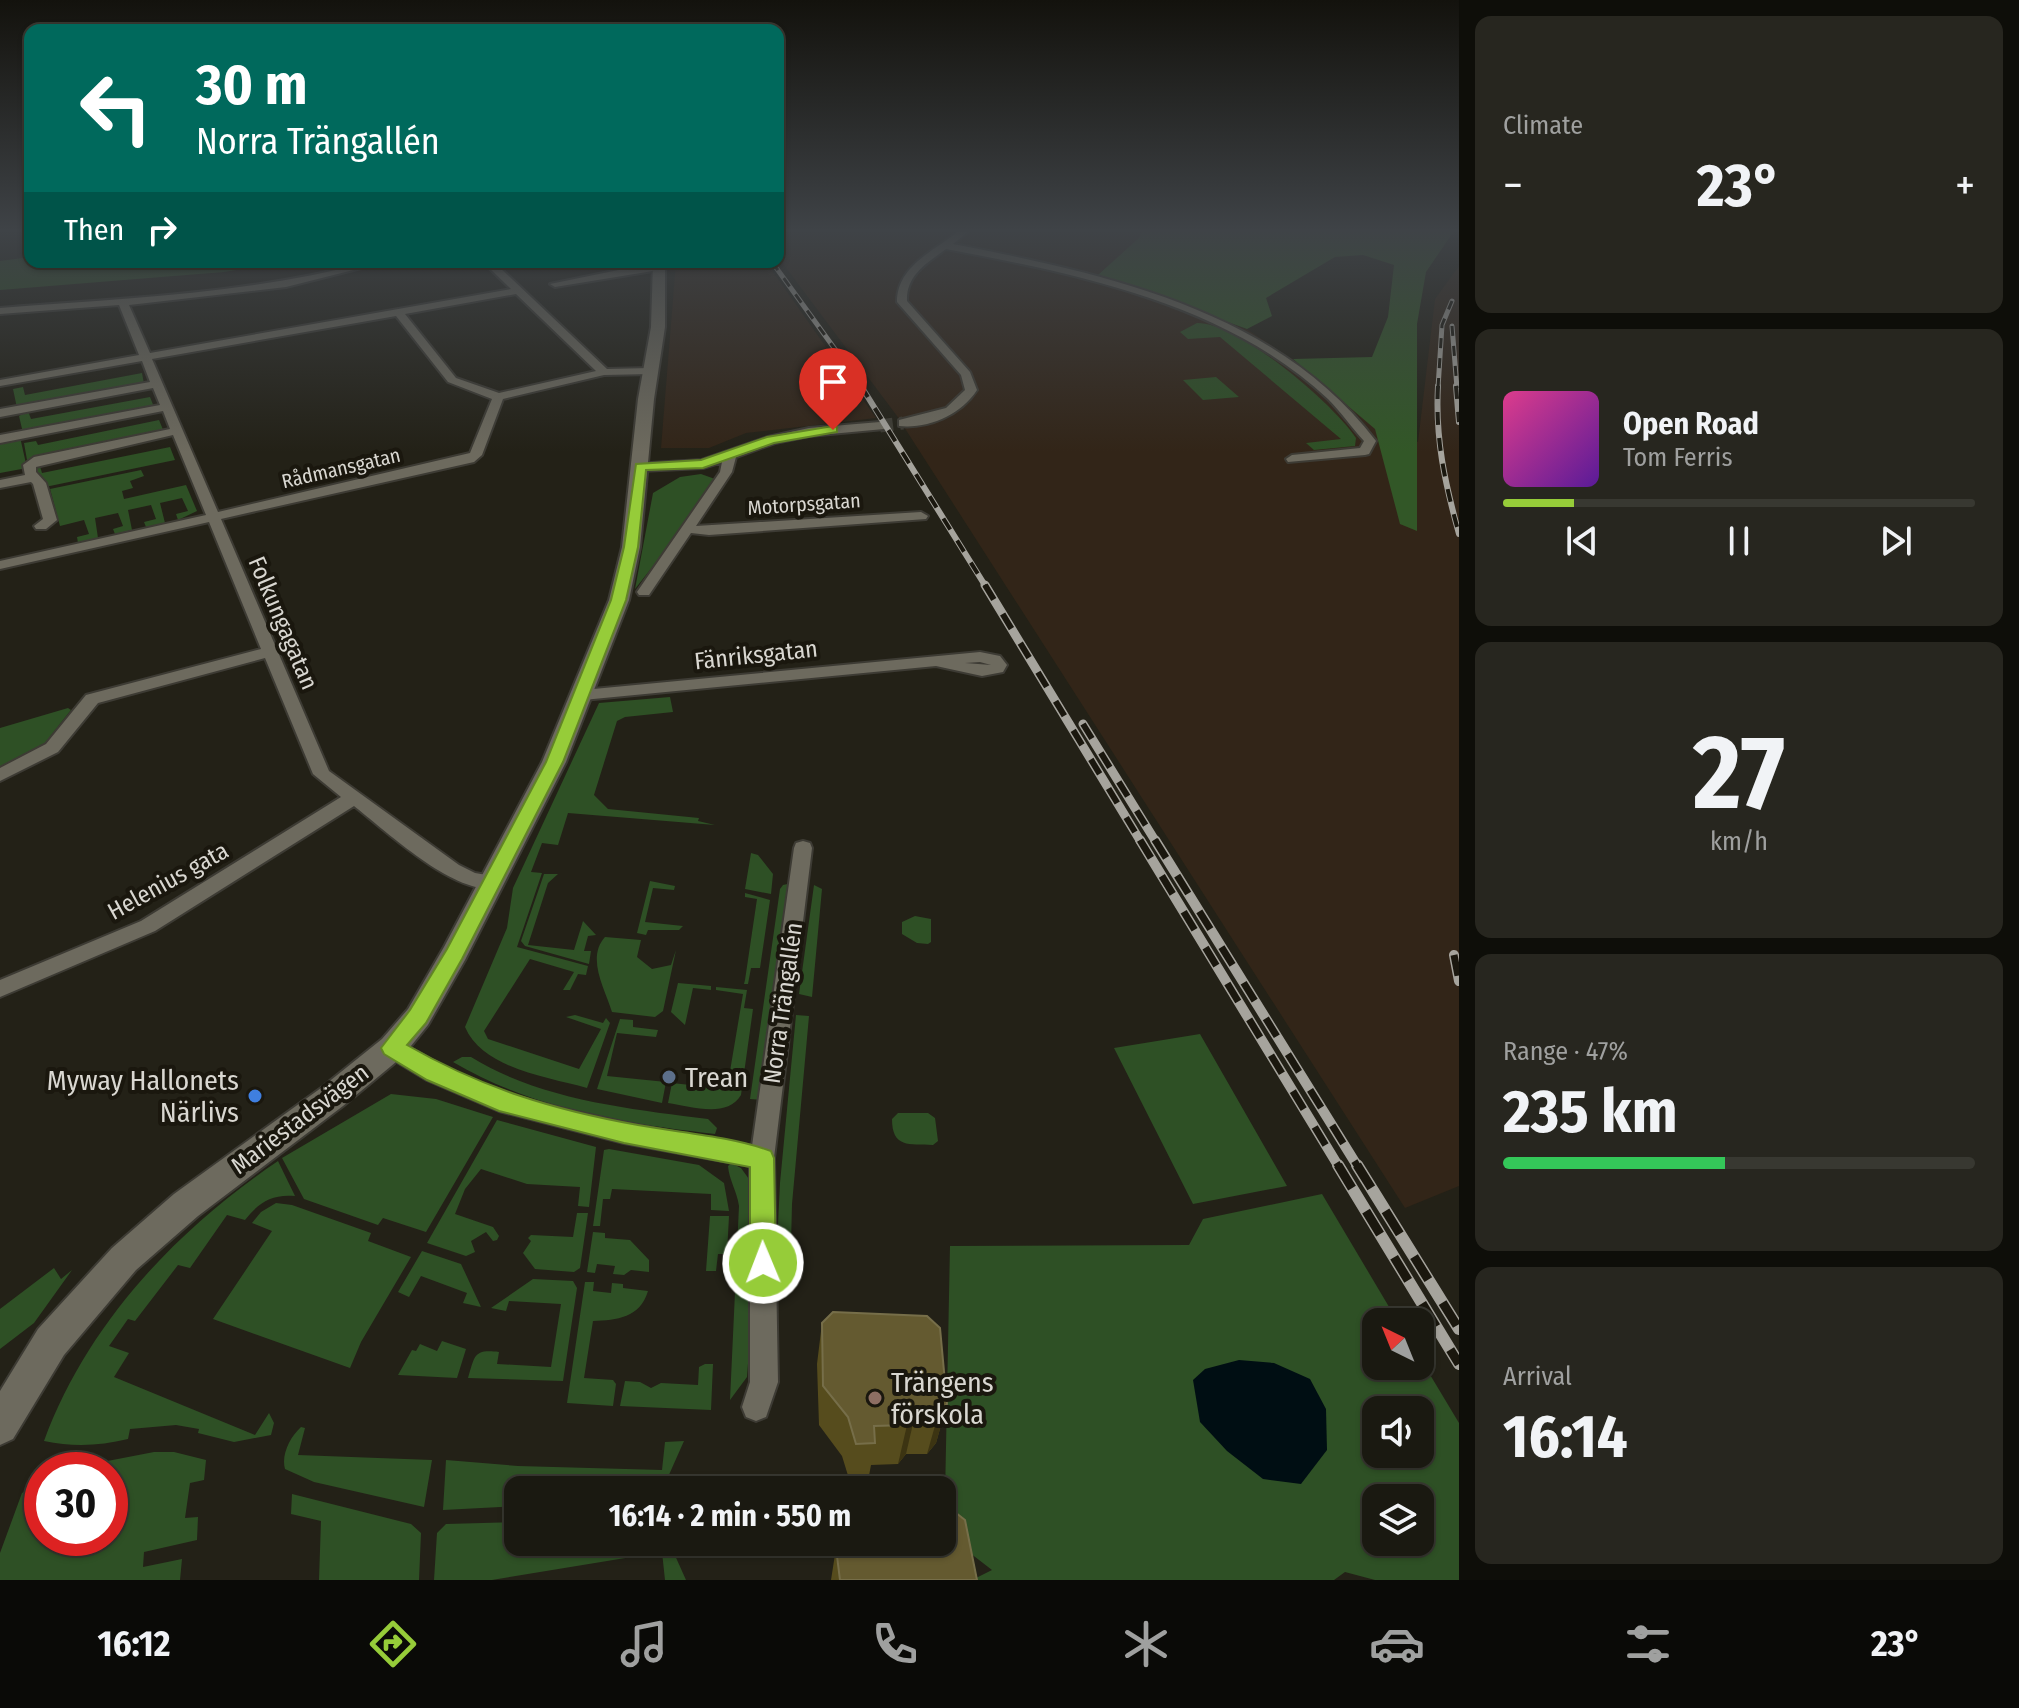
<!DOCTYPE html>
<html lang="en">
<head>
<meta charset="utf-8">
<style>
  body { margin:0; font-family:"Fira Sans Condensed",sans-serif; background:#27261f; color:#f1f3f6; height:100vh; display:flex; flex-direction:column; font-size:30px; white-space:nowrap }
  * { box-sizing:border-box; margin:0 }
  p { font-size:26px; color:#9fa09f }
  .icon { flex:none; width:44px; height:44px; fill:none; stroke:currentColor; stroke-width:2; stroke-linecap:round; stroke-linejoin:round }
  .map { position:relative; flex:1; overflow:hidden }
  .panel { display:flex; flex-direction:column; gap:16px; padding:16px; background:#0e0e09; width:560px }
  .panel>* { flex:none }
  .banner { position:absolute; left:24px; top:24px; width:760px; height:244px; border-radius:16px; box-shadow:0 2px 6px #0004,0 0 0 2px #383831; background:#00695c; color:#fff; overflow:hidden }
  .needle { width:52px; rotate:317deg }
  .tools { position:absolute; left:1362px; top:1308px; display:grid; gap:16px }
  .tools a { display:grid; place-items:center; width:72px; height:72px; border-radius:16px; background:#1a1911; box-shadow:0 2px 6px #0004,0 0 0 2px #383831; font-size:40px }
  .speed { position:absolute; left:24px; top:1452px; display:flex; gap:16px; font-size:40px; font-weight:700; text-align:center }
  .speed>* { display:grid; place-content:center; width:104px; height:104px; border-radius:50%; background:#1a1911; box-shadow:0 2px 6px #0004,0 0 0 2px #383831; line-height:1 }
  .speed .limit { border:12px solid #d22; background:#fff; color:#111 }
  .pin { position:absolute; display:grid; place-items:center; width:68px; height:68px; color:#fff; margin:-82px -34px; border-radius:50% 50% 50% 0; rotate:-45deg; box-shadow:0 0 8px #0007 }
  .pin .icon { rotate:45deg }
  .me { position:absolute; width:88px; margin:-44px; rotate:359deg; stroke-linejoin:round; filter:drop-shadow(0 0 6px #0008) }
  .turn { display:flex; align-items:center; gap:28px; height:168px; padding:0 40px; font-size:36px }
  .turn .icon { width:104px; height:104px; stroke-width:2.5 }
  .turn b { display:block; font-size:56px; line-height:68px }
  .then { display:flex; align-items:center; height:76px; padding:0 40px; background:#0003; gap:16px; font-size:30px }
  .big { font-size:60px; font-weight:700; line-height:1.1 }
  .panel .tile { flex:1; display:flex; flex-direction:column; justify-content:center; gap:12px; min-width:0; padding:0 28px; border-radius:16px; background:#27261f }
  .panel .dial { align-items:center; gap:0 }
  .dial b { font-size:104px; line-height:1 }
  .song { display:flex; align-items:center; gap:24px }
  .cover { width:96px; height:96px; border-radius:12px; background:linear-gradient(135deg,hsl(330 70% 55%),hsl(270 70% 35%)) }
  .played { height:8px; border-radius:4px; background:linear-gradient(90deg,#96cc39 15%,#383831 15%) }
  .keys { display:flex; justify-content:space-around; direction:ltr }
  .heat { display:flex; justify-content:space-between; align-items:center; font-size:44px; direction:ltr }
  .charge { height:12px; border-radius:6px; background:linear-gradient(90deg,#34c759 47%,#383831 0) }
  .trip { position:absolute; left:504px; top:1476px; width:452px; height:80px; border-radius:16px; background:#1a1911; box-shadow:0 2px 6px #0004,0 0 0 2px #383831; font-weight:700; line-height:80px; text-align:center }
  .menu { display:flex; height:128px; justify-content:space-around; align-items:center; background:#0a0a07; color:#9fa09f }
  .menu .icon { width:56px; height:56px }
  .menu .current { color:#96cc39 }
  .menu b { font-size:36px; color:#f1f3f6 }
  main { display:flex; flex:1; min-height:0 }
  .map>svg:first-child { display:block }
  .industrial { fill:#322518 }
  .green { fill:#2e5025; fill-rule:evenodd }
  .forest { fill:#325727 }
  .water { fill:#000e13 }
  .lines { fill:none; stroke-linecap:round; stroke-linejoin:round }
  .street-tunnel { stroke:#3e3c33; stroke-width:13; stroke-dasharray:13 7; stroke-linecap:butt }
  .street-casing { stroke:#3d3b34; stroke-width:4 }
  .secondary-casing { stroke:#3d3b34; stroke-width:4 }
  .street { fill:#6d6a5e; fill-rule:evenodd }
  .secondary { fill:#6d6a5e; fill-rule:evenodd }
  .rail-far4-casing { stroke:#a6a49d; stroke-width:5 }
  .rail-far3-casing { stroke:#a6a49d; stroke-width:6 }
  .rail-far2-casing { stroke:#a6a49d; stroke-width:9 }
  .rail-far1-casing { stroke:#a6a49d; stroke-width:10 }
  .rail-casing { stroke:#a6a49d; stroke-width:12 }
  .rail-far4 { stroke:#1a170e; stroke-width:3; stroke-dasharray:10; stroke-linecap:butt }
  .rail-far3 { stroke:#1a170e; stroke-width:4; stroke-dasharray:13; stroke-linecap:butt }
  .rail-far2 { stroke:#1a170e; stroke-width:6; stroke-dasharray:17; stroke-linecap:butt }
  .rail-far1 { stroke:#1a170e; stroke-width:7; stroke-dasharray:21; stroke-linecap:butt }
  .rail { stroke:#1a170e; stroke-width:9; stroke-dasharray:27; stroke-linecap:butt }
  .wall { fill:#564c1d }
  .shaded-wall { fill:#3c3412 }
  .building { fill:#645a30; stroke:#766e49; stroke-width:2 }
  .route { fill:#96cc39; stroke:#628525; stroke-width:2 }
  .service-dot { fill:#5c6f8a; stroke:#1a170e; stroke-width:3 }
  .shop-dot { fill:#3f7fe0; stroke:#1a170e; stroke-width:3 }
  .education-dot { fill:#8d6e63; stroke:#1a170e; stroke-width:3 }
  .labels { text-anchor:middle; dominant-baseline:central; stroke-width:8; stroke-linejoin:round; paint-order:stroke }
  .far-street-label { font-size:20px; fill:#d9d7d1; stroke:#1a170e }
  .street-label { font-size:24px; fill:#d9d7d1; stroke:#1a170e }
  .near-poi-label { font-size:28px; fill:#d9d7d1; stroke:#1a170e; text-anchor:start }
</style>
</head>
<body>
<main>
<div class="map">
<svg width="1459" height="1580" viewBox="0 0 1459 1580">
  <rect width="100%" height="100%" fill="#232117"/>
  <path class="industrial" d="M778 231H1142L1181 302 1248 330 1418 442 1435 299 1459 266V1186L1405 1208 897 416 778 257Z
    M676 262H766L876 418 746 433 709 448H661Z"/>
  <path class="green" d="M30 257V262H284L224 272 0 290V261Z
    M1197 323C1238 322 1334 404 1356 438L1355 446 1314 450 1306 443 1341 439 1220 337 1188 339 1180 332Z
    M142 373 144 384 17 408 13 389 23 387 25 395Z
    M1216 377 1239 397 1203 400 1183 380Z
    M150 397 154 407 23 433 19 416 28 411 31 419Z
    M159 420 164 432 27 460 24 443 36 441 38 445Z
    M20 437 27 468 0 473V441Z
    M170 447 175 460 45 487 42 476 33 473V465L39 463 42 473Z
    M141 470 144 476 130 481 133 488 122 491 124 499 186 485 197 511 178 520 176 514 188 511 182 498 160 503 165 523 146 527 144 522 156 519 151 505 128 510 132 530 115 534 113 529 123 526 118 513 95 518 98 538 78 543 77 537 89 534 84 520 60 526 50 489Z
    M701 474 715 479 684 527 635 589 653 493 680 477Z
    M670 697 673 712 625 717 617 721 594 795 608 809 699 818 698 821 715 825 568 813 558 845 542 843 531 872 542 873 517 947 588 966 586 975 578 974 570 990H563L574 972 530 959 484 1031 488 1039 579 1069 601 1029 566 1017 575 1015 603 1023 606 1018 610 1023 587 1088C548 1077 483 1069 465 1027L507 928 513 888 599 703Z
    M68 708 71 710 45 743 0 767V728Z
    M751 853 758 855 773 874 771 894 745 889Z
    M544 874H558L548 883 528 945 574 950 583 921 596 935 588 936 584 951H591L589 964 525 946 521 941Z
    M650 881 675 886 674 890 653 888 645 922 683 926 679 930H648L646 935 637 933Z
    M792 883 763 1100 750 1099 780 889 783 885Z
    M814 885 822 889 812 997 799 994Z
    M745 893 770 900 760 968H751L748 984H744L745 980 757 899 745 897Z
    M915 916 931 919V942L928 944 917 943 902 934V922Z
    M605 937 641 940 637 957 652 969 671 965 676 950 663 1011 655 1017 612 1012C605 989 586 958 605 937Z
    M678 983 711 986V990L693 988 685 1025 671 1012Z
    M716 987 747 990 744 1008 753 1009 741 1095C727 1119 690 1106 668 1103L672 1083 727 1089 743 994 716 990Z
    M796 1015 809 1016 792 1204 790 1286 780 1278 776 1266 780 1183Z
    M620 1019 633 1020V1027L658 1030 656 1037 617 1033 607 1076 666 1082 662 1103 597 1089Z
    M1200 1034 1287 1186 1193 1204 1114 1048Z
    M462 1057H471C540 1100 630 1109 708 1119L717 1128 715 1134C625 1124 532 1109 453 1062Z
    M391 1094 436 1099 493 1117 426 1232 383 1218 378 1225 304 1199 282 1158Z
    M898 1113H928L935 1118 938 1141 933 1145C909 1144 892 1148 892 1119Z
    M497 1120 596 1147 589 1207 578 1206 580 1187 527 1184 481 1169 465 1189 455 1214 493 1227 499 1236 497 1240 493 1241 486 1232 471 1241 475 1252 466 1256 427 1243Z
    M609 1149 699 1165 724 1183 729 1211 711 1210V1194L612 1189 610 1199H603L600 1226H593L604 1150Z
    M278 1161 295 1196C272 1194 259 1202 245 1220L227 1215 190 1268 178 1265 135 1321 128 1319 109 1346 129 1353 114 1377 255 1435 269 1413 274 1423 271 1435 234 1442 198 1433 199 1429 176 1425 130 1429 128 1439C99 1446 73 1447 44 1441 87 1324 176 1230 278 1161Z
    M731 1163 741 1168 754 1186 752 1310 747 1377 730 1400 739 1206C737 1191 729 1180 728 1166Z
    M1322 1194 1398 1322H1376V1366H1420V1358L1459 1423V1580H1375L1345 1572 1334 1580H972L992 1570 970 1553 945 1497 950 1246 1189 1245 1203 1219ZM1376 1410H1420V1454H1376ZM1376 1498H1420V1542H1376Z
    M276 1203 292 1205 371 1233 368 1241 411 1257 361 1342 350 1368 213 1319 272 1231 252 1223 261 1212Z
    M577 1213H588L580 1268 574 1272 535 1269 523 1253 531 1241 528 1238 531 1235 573 1237Z
    M710 1216H729L727 1254H718L716 1271H706Z
    M593 1232 605 1233V1238L630 1240 649 1260V1272L631 1270 624 1275 613 1274 615 1266 597 1264 595 1273 587 1272Z
    M422 1251 461 1264 481 1307 463 1303 467 1293 421 1276 409 1297 398 1292Z
    M54 1268 61 1279 72 1270 34 1323 0 1349V1309Z
    M533 1279 573 1281 577 1288 563 1381 468 1378C475 1356 473 1349 499 1352L497 1364 551 1367 561 1304 509 1301 506 1311 491 1308Z
    M585 1282H594L593 1291 611 1293 612 1283 623 1284V1288L648 1291C640 1318 617 1320 593 1321L584 1378 613 1380 616 1384 613 1406 567 1403Z
    M442 1341 466 1349 457 1378 398 1375 412 1350 416 1351 420 1344 437 1351Z
    M705 1364H713L711 1410 620 1406 625 1381 640 1382 651 1388 661 1383 698 1385 699 1367Z
    M301 1427 305 1428 298 1455 432 1460 424 1507 314 1482 285 1469C281 1455 290 1437 301 1427Z
    M684 1441 668 1477 666 1490H518V1506L443 1510 446 1460 518 1466 662 1470 665 1442Z
    M154 1452H174L206 1460 204 1480 190 1483 185 1518 198 1517 197 1540 144 1552 143 1567 182 1559 180 1580H0V1553L22 1493 42 1483V1538H110V1470H61Z
    M292 1494 411 1524 421 1533 419 1580H319L321 1521 291 1514Z
    M518 1522V1542H669L686 1580H665L662 1552 492 1580H434L437 1533 446 1524Z"/>
  <path class="forest" d="M1141 231H1454L1426 272 1417 324V531L1400 524 1375 429 1293 359 1372 357 1388 317 1394 265 1363 255 1335 257 1266 298 1272 316 1247 329 1098 275 1140 237Z"/>
  <path class="water" d="M1239 1360 1274 1363 1310 1379 1326 1409 1327 1450 1301 1484 1263 1479 1227 1451 1200 1422 1193 1380 1205 1369Z"/>
  <g class="lines">
    <path class="street-tunnel" d="M880 426 903 423"/>
    <defs>
      <path id="street" d="M959 231H969L953 244C1106 274 1276 310 1376 441L1369 454 1365 455 1288 462 1286 459 1292 455 1360 448 1364 441C1352 428 1341 412 1328 399 1227 304 1078 274 946 249 927 263 906 275 907 301L970 372 977 390C961 415 928 429 899 426V420L946 408 965 390 961 375 897 302C897 266 934 251 959 231Z
        M369 262H385L286 287 129 305 150 353 511 289 483 262H494L607 369 651 368 657 371 651 374 604 375 503 399 482 455 474 462 221 519 329 771 459 865 475 873 498 877 501 882 498 887C458 899 385 830 354 806L155 931 0 997V980L141 921 341 797 313 774 265 658 98 703 58 752 0 781V768L46 744 86 695 261 649 209 522 0 569V561L206 515 173 435 36 467V472L46 483 57 520 46 529H36L34 526 43 519 33 484 31 482 0 488V480L25 475 23 465 34 457 170 429 163 411 0 443V435L160 405 153 388 0 417V409L150 382 142 361 0 386V380L139 355 119 305 0 314V308C124 298 248 294 369 262ZM516 294 596 371 499 393 456 378 405 314ZM396 316 448 382 492 399 470 453 218 512 152 359Z
        M638 266H660L665 269 555 287 550 284Z
        M880 422 886 426 884 429 809 436 775 443 736 457 732 472 696 526 921 512 928 516 926 519 709 535 691 533 649 595H639L637 592 720 472 722 462 703 468 640 471 635 470V464L702 460 768 437 809 428Z
        M980 652 1000 656 1007 665 1003 672 982 676 936 666 583 700 575 695 583 690ZM980 662 991 665 965 663Z
        M803 841 810 843 812 848 774 1158 778 1382 766 1417 756 1421 746 1417 742 1407 750 1382V1166L624 1143 499 1111 427 1080 384 1054 381 1048 384 1042 392 1039 400 1042C433 1061 468 1081 505 1093 585 1117 669 1131 752 1146L794 848 796 843Z"/>
      <path id="secondary" d="M653 262H665V327L654 399 640 547 629 600 566 762 465 960 428 1025 402 1057 343 1106 198 1216 136 1270 64 1355 13 1439 0 1445V1391L38 1329 112 1248 174 1194 321 1088 382 1039 408 1009 444 947 542 762 609 600 622 547 638 399 651 327Z"/>
    </defs>
    <use href="#street" class="street-casing"/>
    <use href="#secondary" class="secondary-casing"/>
    <use href="#street" class="street"/>
    <use href="#secondary" class="secondary"/>
    <defs>
      <path id="rail-far4" d="M772 262 863 388
        M1452 326 1457 388
        M1438 388 1442 325 1452 301"/>
      <path id="rail-far3" d="M861 386 986 587
        M1438 386C1435 439 1445 483 1459 534
        M1456 386 1459 422"/>
      <path id="rail-far2" d="M985 585 1141 842
        M1083 724 1156 842"/>
      <path id="rail-far1" d="M1140 840 1339 1167
        M1155 840 1358 1167
        M1454 955 1459 981"/>
      <path id="rail" d="M1338 1165 1459 1364
        M1357 1165 1459 1329"/>
    </defs>
    <use href="#rail-far4" class="rail-far4-casing"/>
    <use href="#rail-far3" class="rail-far3-casing"/>
    <use href="#rail-far2" class="rail-far2-casing"/>
    <use href="#rail-far1" class="rail-far1-casing"/>
    <use href="#rail" class="rail-casing"/>
    <use href="#rail-far4" class="rail-far4"/>
    <use href="#rail-far3" class="rail-far3"/>
    <use href="#rail-far2" class="rail-far2"/>
    <use href="#rail-far1" class="rail-far1"/>
    <use href="#rail" class="rail"/>
  </g>
  <path class="wall" d="M822 1323 947 1404 936 1443 927 1454H906L898 1464 871 1465 868 1481 850 1482 842 1456 819 1425 817 1364Z
    M836 1548 977 1580H831Z"/>
  <path class="shaded-wall" d="M947 1404 936 1443 927 1454 938 1415Z
    M915 1415 906 1454 898 1464 907 1425Z"/>
  <path class="building" d="M833 1312 927 1316 940 1328 947 1404 938 1415H915L907 1425 874 1426 875 1443 856 1444 848 1417 823 1386 822 1323Z
    M859 1484H879V1490H858Z
    M942 1509H951L965 1520 977 1580H840L836 1548 839 1542H942Z"/>
  <linearGradient id="sky" x2="0" y2="1"><stop stop-color="#13120d"/><stop offset="0.51" stop-color="#3f4347"/><stop offset="1" stop-color="#3f4347" stop-opacity="0"/></linearGradient>
  <rect width="1459" height="452" fill="url(#sky)"/>
  <path class="route" d="M833 426 837 427V432L774 443 703 468 646 470 638 547 626 600 563 762 462 959 426 1023 407 1045C482 1088 554 1110 638 1125 681 1133 730 1136 771 1151L774 1158 776 1263 773 1271 763 1275 754 1271 750 1263V1167L624 1143 499 1111 427 1080 384 1054 381 1048 410 1010 447 949 546 762 611 600 624 547 636 464 701 460 767 437Z"/>
  <circle class="service-dot" cx="669" cy="1077" r="8"/>
  <circle class="shop-dot" cx="255" cy="1096" r="8"/>
  <circle class="education-dot" cx="875" cy="1398" r="8"/>
  <g class="labels">
    <g class="far-street-label">
      <text transform="translate(341 468) rotate(-13)">Rådmansgatan</text>
      <text transform="translate(804 504) rotate(-4)">Motorpsgatan</text>
    </g>
    <g class="street-label">
      <text transform="translate(283 623) rotate(67)">Folkungagatan</text>
      <text transform="translate(756 655) rotate(-6)">Fänriksgatan</text>
      <text transform="translate(168 881) rotate(-29)">Helenius gata</text>
      <text transform="translate(783 1003) rotate(-82)">Norra Trängallén</text>
      <text transform="translate(300 1119) rotate(-37)">Mariestadsvägen</text>
    </g>
    <g class="near-poi-label">
      <text x="685" y="1077">Trean</text>
      <text x="239" y="1080" text-anchor="end">Myway Hallonets<tspan x="239" dy="32">Närlivs</tspan></text>
      <text x="891" y="1382">Trängens<tspan x="891" dy="32">förskola</tspan></text>
    </g>
  </g>
</svg>
<div class="tools">
<a><svg class="needle" viewBox="-14 -14 28 28"><path d="M0-13l5 13h-10z" fill="#e53935"/><path d="M0 13l5-13h-10z" fill="#9fa09f"/></svg></a>
<a><svg class="icon" aria-label="sound" viewBox="0 0 24 24"><path d="M4 9h4l5-4v14l-5-4H4zM17 9q2 3 0 6"/></svg></a>
<a><svg class="icon" aria-label="layers" viewBox="0 0 24 24"><path d="M12 4l9 5-9 5-9-5zM3 14l9 5 9-5"/></svg></a>
</div>
<div class="speed"><div class="limit">30</div></div>
<div class="pin" style="left:833px;top:430px;background:#d93025"><svg class="icon" aria-label="arrive" viewBox="0 0 24 24"><path d="M6 21V4h12l-3 4 3 4H6"/></svg></div>
<svg class="me" style="left:763px;top:1263px" viewBox="-20 -20 40 40"><circle r="17" fill="#96cc39" stroke="#fff" stroke-width="3"/><path d="M0-11L8 9 0 5-8 9z" fill="#fff"/></svg>
<div class="trip">16:14 · 2 min · 550 m</div>
<div class="banner">
<div class="turn"><svg class="icon" aria-label="left" viewBox="0 0 24 24"><path d="M17 20v-9H6M10 6l-5 5 5 5"/></svg><div><b>30 m</b>Norra Trängallén</div></div>
<div class="then">Then<svg class="icon" aria-label="right" viewBox="0 0 24 24"><path d="M7 20v-9h11M14 6l5 5-5 5"/></svg></div>
</div>
</div>
<section class="panel">
<div class="tile"><p>Climate</p>
<div class="heat"><a>−</a><b class="big">23°</b><a>+</a></div>
</div>
<div class="tile">
<div class="song"><i class="cover"></i><div><b>Open Road</b><p>Tom Ferris</p></div></div>
<div class="played"></div>
<div class="keys"><svg class="icon" aria-label="previous" viewBox="0 0 24 24"><path d="M18 5L8 12l10 7zM5 5v14"/></svg><svg class="icon" aria-label="pause" viewBox="0 0 24 24"><path d="M8 5v14M16 5v14"/></svg><svg class="icon" aria-label="next" viewBox="0 0 24 24"><path d="M6 5l10 7-10 7zM19 5v14"/></svg></div>
</div>
<div class="tile dial"><b>27</b><p>km/h</p></div>
<div class="tile"><p>Range · 47%</p><b class="big">235 km</b><div class="charge"></div></div>
<div class="tile"><p>Arrival</p><b class="big">16:14</b></div>
</section>
</main>
<nav class="menu">
<b>16:12</b>
<svg class="icon current" aria-label="directions" viewBox="0 0 24 24"><path d="M12 3l9 9-9 9-9-9zM9 14v-3h6M13 9l2 2-2 2"/></svg>
<svg class="icon" aria-label="music" viewBox="0 0 24 24"><path d="M9 18V5l10-2v13"/><circle cx="6" cy="18" r="3"/><circle cx="16" cy="16" r="3"/></svg>
<svg class="icon" aria-label="phone" viewBox="0 0 24 24"><path d="M5 4h4l2 5-3 2q2 4 5 5l2-3 5 2v4C11 20 4 13 5 4z"/></svg>
<svg class="icon" aria-label="climate" viewBox="0 0 24 24"><path d="M12 3v18M4 7l16 10M4 17L20 7"/></svg>
<svg class="icon" aria-label="car" viewBox="0 0 24 24"><path d="M5 17H2v-5l4-1 3-4h7l3 4 3 1v5h-3M9 17h6M6 11h13"/><circle cx="7" cy="17" r="2"/><circle cx="17" cy="17" r="2"/></svg>
<svg class="icon" aria-label="filters" viewBox="0 0 24 24"><path d="M4 7h16M4 17h16"/><circle cx="9" cy="7" r="2"/><circle cx="15" cy="17" r="2"/></svg>
<b>23°</b>
</nav>
</body>
</html>
